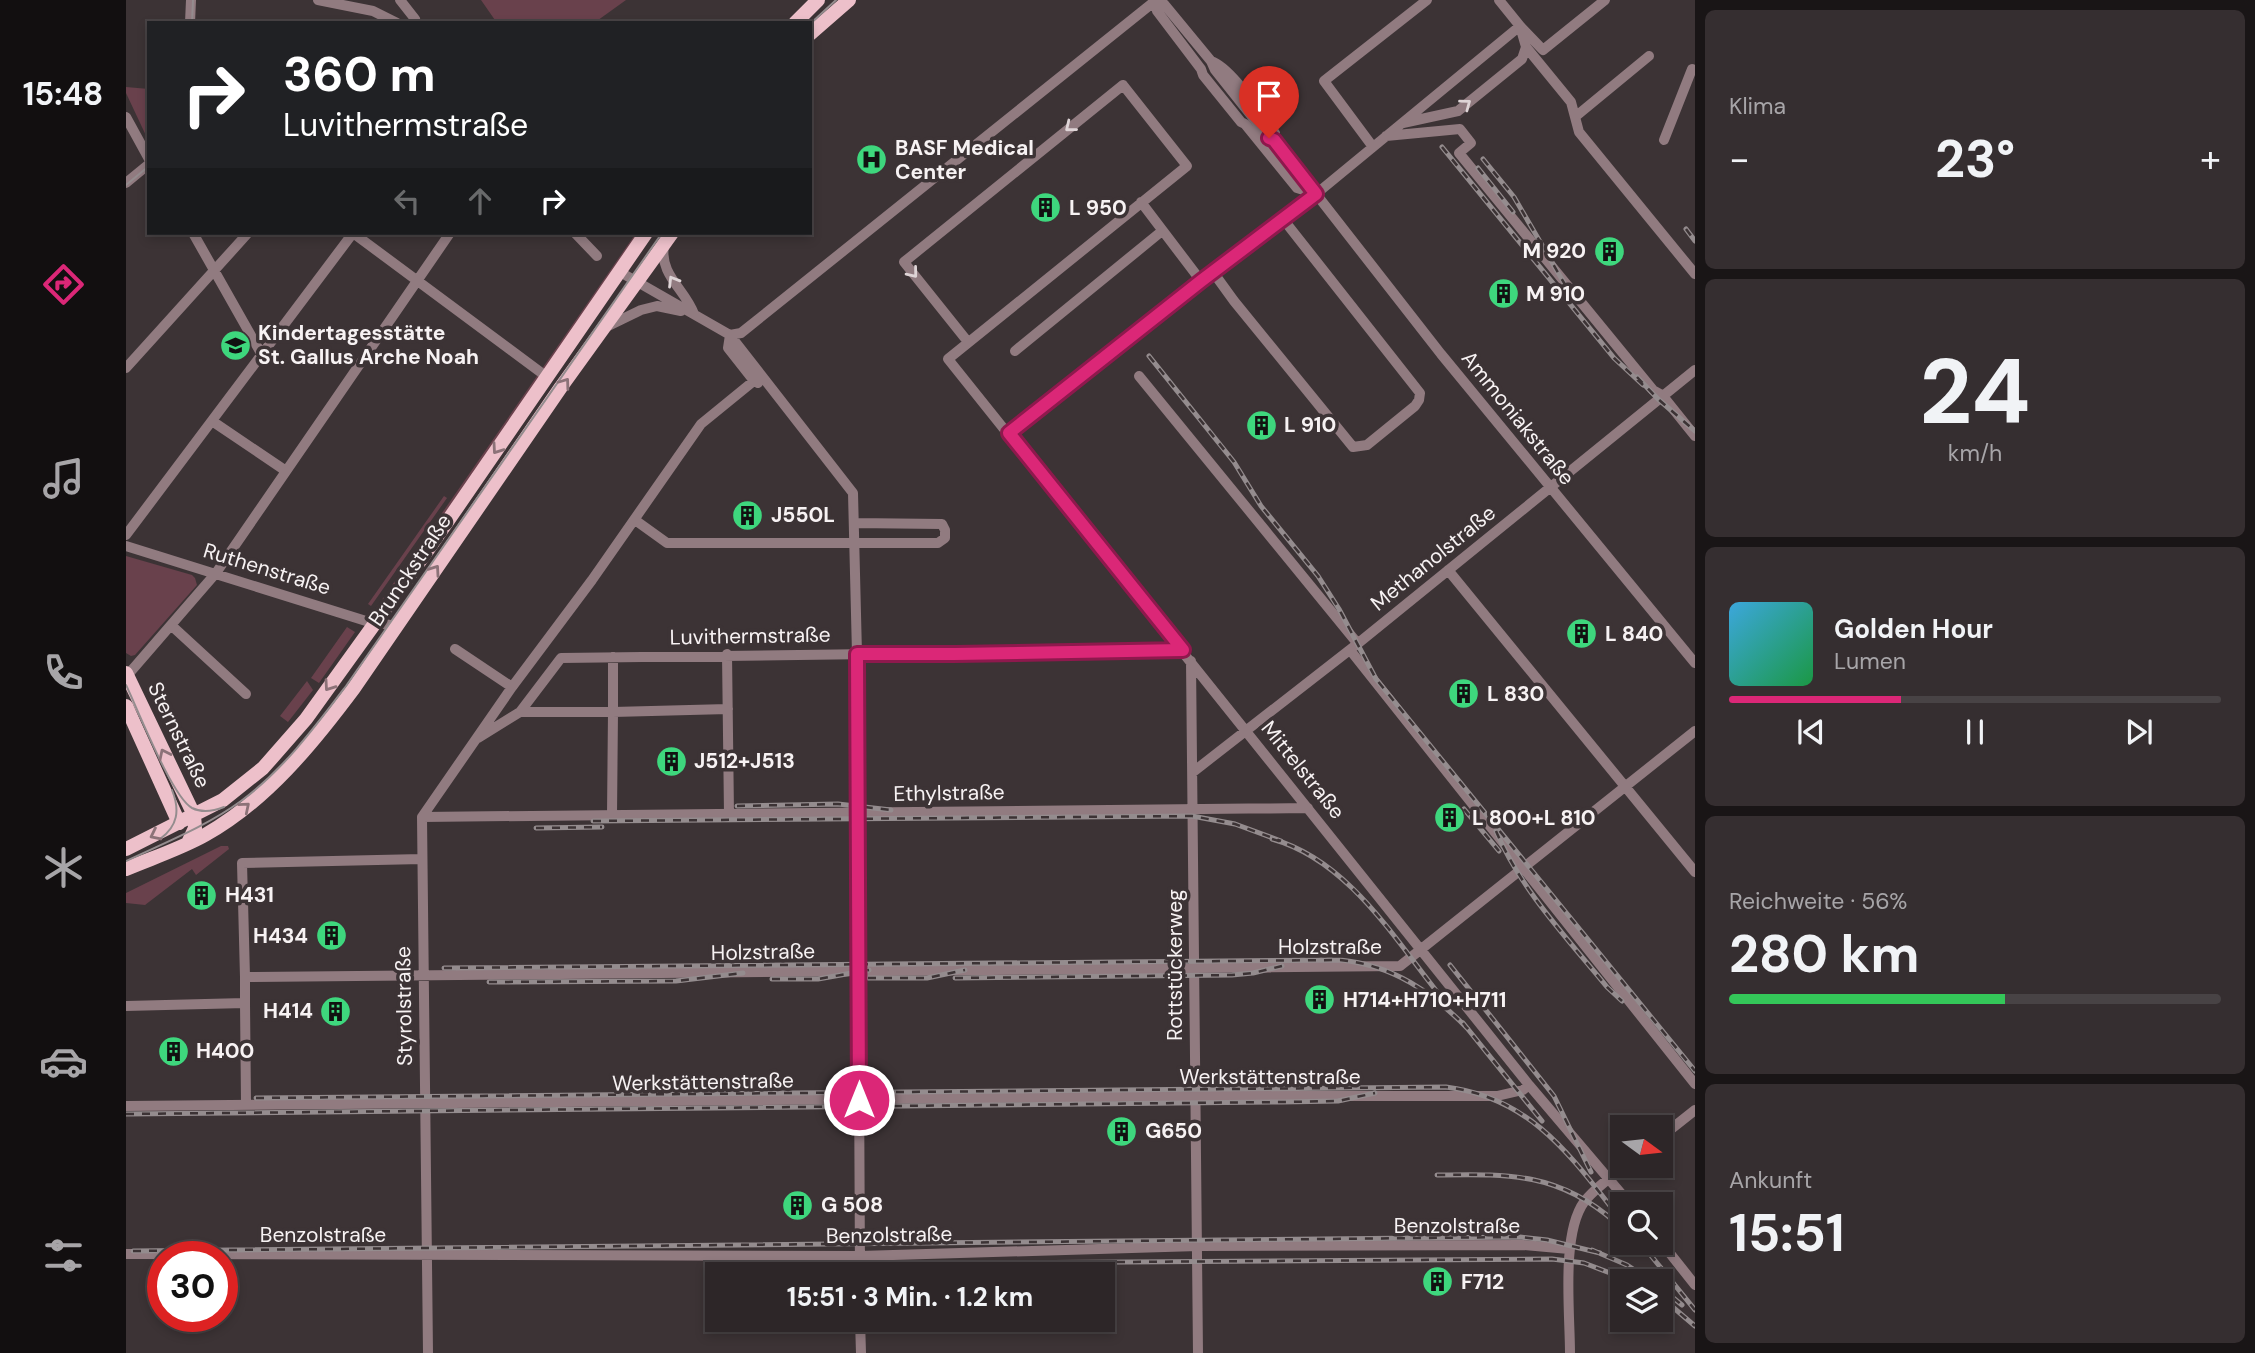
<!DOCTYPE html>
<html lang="de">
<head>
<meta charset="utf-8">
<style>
  body { margin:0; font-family:"DM Sans",sans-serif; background:#352e30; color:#f1f3f6; height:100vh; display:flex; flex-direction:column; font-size:26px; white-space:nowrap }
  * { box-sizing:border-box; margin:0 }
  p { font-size:23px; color:#a7a5a8 }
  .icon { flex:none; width:38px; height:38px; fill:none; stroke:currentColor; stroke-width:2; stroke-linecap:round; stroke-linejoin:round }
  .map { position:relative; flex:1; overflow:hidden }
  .drawer { display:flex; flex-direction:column; gap:10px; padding:10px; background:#191516; width:560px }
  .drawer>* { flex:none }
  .banner { position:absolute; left:21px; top:21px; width:665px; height:214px; border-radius:0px; box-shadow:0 4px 10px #0003,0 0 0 2px #484345; background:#202124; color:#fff; overflow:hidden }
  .needle { width:46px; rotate:105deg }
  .fabs { position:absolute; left:1484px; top:1115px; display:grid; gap:14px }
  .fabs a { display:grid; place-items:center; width:63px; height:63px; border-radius:0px; background:#2d2628; box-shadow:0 4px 10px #0003,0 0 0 2px #484345; font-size:35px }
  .speed { position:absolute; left:21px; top:1241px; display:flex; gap:14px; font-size:35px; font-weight:700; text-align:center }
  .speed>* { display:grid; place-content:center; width:91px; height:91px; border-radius:50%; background:#2d2628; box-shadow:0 4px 10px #0003,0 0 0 2px #484345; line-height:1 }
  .speed .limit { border:10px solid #d22; background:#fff; color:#111 }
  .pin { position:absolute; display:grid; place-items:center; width:60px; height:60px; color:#fff; margin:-72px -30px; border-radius:50% 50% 50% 0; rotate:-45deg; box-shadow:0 0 7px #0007 }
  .pin .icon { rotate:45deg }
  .me { position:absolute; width:77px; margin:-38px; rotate:0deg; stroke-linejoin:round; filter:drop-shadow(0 0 5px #0008) }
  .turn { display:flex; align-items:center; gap:24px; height:147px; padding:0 21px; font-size:32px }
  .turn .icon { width:91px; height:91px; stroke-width:2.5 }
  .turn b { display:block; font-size:49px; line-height:60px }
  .lanes { display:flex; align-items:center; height:66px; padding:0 21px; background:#0003; justify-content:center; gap:35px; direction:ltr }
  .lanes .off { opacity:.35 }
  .big { font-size:52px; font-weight:700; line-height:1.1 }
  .drawer .card { flex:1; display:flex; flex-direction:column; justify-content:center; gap:10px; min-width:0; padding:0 24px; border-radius:10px; background:#352e30 }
  .drawer .dial { align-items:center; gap:0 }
  .dial b { font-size:91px; line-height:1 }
  .song { display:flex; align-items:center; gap:21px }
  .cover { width:84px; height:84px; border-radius:10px; background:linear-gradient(135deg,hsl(200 70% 55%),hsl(140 70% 35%)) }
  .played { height:7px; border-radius:4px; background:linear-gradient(90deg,#db2777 35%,#484345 35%) }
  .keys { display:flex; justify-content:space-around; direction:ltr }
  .heat { display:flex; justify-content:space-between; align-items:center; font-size:38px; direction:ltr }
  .charge { height:10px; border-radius:5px; background:linear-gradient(90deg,#34c759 56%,#484345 0) }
  .trip { position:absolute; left:579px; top:1262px; width:410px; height:70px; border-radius:0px; background:#2d2628; box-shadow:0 4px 10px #0003,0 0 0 2px #484345; font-weight:700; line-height:70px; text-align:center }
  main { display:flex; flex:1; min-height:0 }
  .dock { display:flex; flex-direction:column; width:126px; justify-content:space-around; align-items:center; background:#120f10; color:#a7a5a8 }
  .dock .icon { width:49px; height:49px }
  .dock .on { color:#db2777 }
  .dock b { font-size:32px; color:#f1f3f6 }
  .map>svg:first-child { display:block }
  .green { fill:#69414c }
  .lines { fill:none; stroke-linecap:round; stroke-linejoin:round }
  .minor { stroke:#917b80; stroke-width:10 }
  .major { stroke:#edc0ca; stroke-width:14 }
  .tram { stroke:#948c8e; stroke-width:2 }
  .rail-casing { stroke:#948c8e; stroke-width:5 }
  .rail { stroke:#3c3335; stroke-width:2.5; stroke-dasharray:8; stroke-linecap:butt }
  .oneway { stroke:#ded4d6 }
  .oneway2 { stroke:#8c7278 }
  .route-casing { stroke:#8e194d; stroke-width:18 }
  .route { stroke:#db2777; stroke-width:12 }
  .labels { text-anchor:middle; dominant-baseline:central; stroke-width:7; stroke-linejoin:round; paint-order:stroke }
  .poi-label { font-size:21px; font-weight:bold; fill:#f7f2f3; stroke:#3c3335; text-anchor:start }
  .street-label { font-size:21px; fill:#f7f2f3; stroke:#3c3335 }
</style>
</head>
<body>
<main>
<nav class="dock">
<b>15:48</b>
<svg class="icon on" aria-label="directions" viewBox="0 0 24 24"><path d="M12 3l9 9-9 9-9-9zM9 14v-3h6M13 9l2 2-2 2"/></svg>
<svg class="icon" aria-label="music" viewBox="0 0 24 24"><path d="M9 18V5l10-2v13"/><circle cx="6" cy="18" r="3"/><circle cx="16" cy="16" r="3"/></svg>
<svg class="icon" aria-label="phone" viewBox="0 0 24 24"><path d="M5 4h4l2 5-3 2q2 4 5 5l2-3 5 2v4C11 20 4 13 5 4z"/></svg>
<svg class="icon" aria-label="climate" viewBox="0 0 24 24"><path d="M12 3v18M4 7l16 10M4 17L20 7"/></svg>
<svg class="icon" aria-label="car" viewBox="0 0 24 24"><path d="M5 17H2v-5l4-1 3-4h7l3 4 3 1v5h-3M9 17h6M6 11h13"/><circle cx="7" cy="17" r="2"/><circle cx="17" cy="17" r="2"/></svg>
<svg class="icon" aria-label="filters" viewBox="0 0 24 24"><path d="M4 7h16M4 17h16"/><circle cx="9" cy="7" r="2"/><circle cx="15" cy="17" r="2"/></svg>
</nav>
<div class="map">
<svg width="1569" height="1353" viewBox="0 0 1569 1353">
  <rect width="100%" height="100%" fill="#3c3335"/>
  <path class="green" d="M355 0H500L468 23H371Z
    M0 87 23 89V142L0 93Z
    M510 233H515L249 617H244Z
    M318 496 321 498 245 606 242 604Z
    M0 556 66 575 69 578 71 585 9 655 5 656 0 653Z
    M221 627 229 632 193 683 185 678Z
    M181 681 187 690 162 722 154 716Z
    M95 846H102L103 849 70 875 66 869 19 905 0 903V893Z"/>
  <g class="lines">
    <path class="minor" d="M192 0 247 11 271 23
      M274 0 289 19 285 23
      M1028 0 1031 11 1075 69 1077 75 1115 122 1119 124 1171 188 1190 194
      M1029 1 1038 4 1085 61 1089 70 1143 138 1148 140
      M64 23 65 0
      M1394 26 1400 47 1445 102 1453 132 1569 274
      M1394 26 1417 50 1479 0
      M1085 61C1106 68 1134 114 1149 133L1148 140 1315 354 1569 663
      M0 117 23 159
      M1449 117 1523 56
      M1277 123 1332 111 1396 59 1400 47
      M1260 136 1334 129 1345 143 1333 153 1527 390 1536 395 1569 436
      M1538 140 1566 69
      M1247 147 1198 81 1301 0
      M0 183 23 164
      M1015 202 1075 281
      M67 233 136 355
      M449 233 471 256
      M538 245C533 275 559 289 568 314
      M494 272 604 335 727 493 731 654 734 1274
      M1087 272 1108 301 1227 447 1241 445 1289 406 1293 400 1294 393 1157 219
      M478 328 515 310 531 306 555 311
      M604 335 615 333 1029 1
      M604 335 602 348 628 381 632 383
      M842 342 778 262 997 85 1061 166 822 359 1403 1085 1504 1204
      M889 351 1036 231
      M0 368 122 233
      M1013 376 1232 644
      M86 421 160 471
      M883 433 1075 281 1190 194 1394 26 1373 0
      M509 520 541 543H812L819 538V530L816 524 728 523
      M0 535 227 233 421 377
      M0 546 240 621 270 626
      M1322 570 1569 872
      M46 626 120 694
      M329 649 386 687 466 580 575 424 635 375
      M1224 650 1569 1084
      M601 654 603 814
      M487 657V712L602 709
      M1065 661 1072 1353
      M0 677 90 573 324 233
      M394 712H487L486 815
      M352 738 394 712 435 658 1057 650
      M1067 772 1230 645 1569 370
      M296 817 1182 808
      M119 977 116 863 296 859
      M119 1003 120 1104
      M0 1006 119 1003V977L1274 966 1569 731
      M0 1106 1069 1096H1371L1397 1090 1403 1085
      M1535 1137 1569 1110
      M1535 1242 1569 1285
      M0 1254 734 1256 1072 1246 1397 1245 1443 1249
      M734 1320 735 1353
      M302 1353 296 817 386 687
      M1444 1353C1444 1313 1435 1234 1458 1202 1469 1188 1486 1176 1500 1166"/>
    <path class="major" d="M669 23 692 0
      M684 34 723 0
      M0 673 68 815 69 828 62 843
      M0 706 53 823
      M0 849 97 800 137 768 180 719 301 551 520 233
      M0 869C26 858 54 849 79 835 140 801 187 743 228 688L435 387 546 233"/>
    <path class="tram" d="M66 23 67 0
      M684 24 710 0
      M0 185 23 166
      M0 685C12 710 46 797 66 808 76 813 88 811 98 807
      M34 839C52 826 54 810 46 790
      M0 861C38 843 81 826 115 801 157 770 189 727 220 686L536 233"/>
    <defs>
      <path id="rail" d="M1316 147 1488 358 1517 385
        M1357 159 1388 197 1441 288
        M1352 168 1387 212
        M1560 229 1569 241
        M1023 356 1108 462 1135 506 1192 576 1213 609 1250 679 1569 1071
        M1511 377 1532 399 1569 431
        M611 806 712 804 765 810
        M1338 809 1373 851
        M467 821 1066 816 1109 824 1155 841
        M410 828 476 827
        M1370 831C1395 890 1441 938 1481 987L1496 1001
        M1146 839C1221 860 1266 935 1312 993
        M1324 965 1428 1096 1465 1172
        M318 968 1214 960C1267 965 1306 992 1342 1029
        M742 978H801L839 970
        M829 978 1106 975 1127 973 1156 966
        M646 979H692L743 970
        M363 982 550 981 617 973
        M1337 1023 1416 1121
        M130 1098 1320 1087C1407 1098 1446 1158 1496 1221
        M0 1114 1156 1102 1212 1101 1249 1093
        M1311 1175C1382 1174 1432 1172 1489 1222
        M1514 1242 1569 1310
        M1466 1250 1501 1265 1525 1281
        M7 1251 1394 1237 1421 1240 1474 1253
        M847 1263 1426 1259 1458 1263 1505 1281
        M1535 1288 1556 1305
        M1542 1303 1569 1326"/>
    </defs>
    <use href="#rail" class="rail-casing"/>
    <use href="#rail" class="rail"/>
  </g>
  <defs><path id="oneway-chevron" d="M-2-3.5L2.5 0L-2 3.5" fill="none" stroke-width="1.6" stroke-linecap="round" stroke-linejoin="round" transform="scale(1.75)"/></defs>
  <g class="oneway">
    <use href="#oneway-chevron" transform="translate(1340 104) rotate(-37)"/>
    <use href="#oneway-chevron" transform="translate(944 127) rotate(141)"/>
    <use href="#oneway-chevron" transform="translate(787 273) rotate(51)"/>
    <use href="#oneway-chevron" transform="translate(547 281) rotate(-121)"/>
  </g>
  <g class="oneway2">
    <use href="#oneway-chevron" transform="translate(439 383) rotate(-54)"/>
    <use href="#oneway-chevron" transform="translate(371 449) rotate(125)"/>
    <use href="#oneway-chevron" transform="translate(309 570) rotate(-55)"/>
    <use href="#oneway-chevron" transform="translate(203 686) rotate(125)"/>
    <use href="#oneway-chevron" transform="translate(38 754) rotate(-116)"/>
    <use href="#oneway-chevron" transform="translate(119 807) rotate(-40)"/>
    <use href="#oneway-chevron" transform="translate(29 835) rotate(154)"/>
  </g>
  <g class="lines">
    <defs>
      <path id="route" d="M733 1100 731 654H829L1057 650 883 433 1075 281 1190 194 1148 140 1143 138"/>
    </defs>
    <use href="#route" class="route-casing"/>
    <use href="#route" class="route"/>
  </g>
  <defs>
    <symbol id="hospital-disc" viewBox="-11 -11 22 22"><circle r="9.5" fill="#3ed77d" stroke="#3c3335"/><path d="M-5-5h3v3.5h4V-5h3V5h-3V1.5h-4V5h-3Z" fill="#111"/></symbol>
    <symbol id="building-disc" viewBox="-11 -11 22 22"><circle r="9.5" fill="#3ed77d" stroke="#3c3335"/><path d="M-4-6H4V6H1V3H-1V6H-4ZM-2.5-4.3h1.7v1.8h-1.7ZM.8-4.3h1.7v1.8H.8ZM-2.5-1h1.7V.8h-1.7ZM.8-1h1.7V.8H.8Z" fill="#111"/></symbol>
    <symbol id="school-disc" viewBox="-11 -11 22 22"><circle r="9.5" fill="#3ed77d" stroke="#3c3335"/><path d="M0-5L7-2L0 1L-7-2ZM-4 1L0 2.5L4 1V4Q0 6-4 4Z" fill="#111"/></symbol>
  </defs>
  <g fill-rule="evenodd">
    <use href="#hospital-disc" x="728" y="142" width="35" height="35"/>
    <use href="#building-disc" x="902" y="190" width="35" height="35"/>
    <use href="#building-disc" x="1466" y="234" width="35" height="35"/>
    <use href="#building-disc" x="1360" y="276" width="35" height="35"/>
    <use href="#school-disc" x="92" y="328" width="35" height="35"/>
    <use href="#building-disc" x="1118" y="408" width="35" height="35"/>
    <use href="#building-disc" x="604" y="498" width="35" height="35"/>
    <use href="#building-disc" x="1438" y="616" width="35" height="35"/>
    <use href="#building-disc" x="1320" y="676" width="35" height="35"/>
    <use href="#building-disc" x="528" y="744" width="35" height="35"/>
    <use href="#building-disc" x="1306" y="800" width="35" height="35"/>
    <use href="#building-disc" x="58" y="878" width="35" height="35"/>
    <use href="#building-disc" x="188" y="918" width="35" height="35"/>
    <use href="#building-disc" x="1176" y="982" width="35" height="35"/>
    <use href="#building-disc" x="192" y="994" width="35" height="35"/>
    <use href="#building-disc" x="30" y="1034" width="35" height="35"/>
    <use href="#building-disc" x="978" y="1114" width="35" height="35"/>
    <use href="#building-disc" x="654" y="1188" width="35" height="35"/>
    <use href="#building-disc" x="1294" y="1264" width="35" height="35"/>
  </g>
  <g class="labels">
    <g class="poi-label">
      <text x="769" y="148">BASF Medical<tspan x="769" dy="24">Center</tspan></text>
      <text x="943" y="208">L 950</text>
      <text x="1460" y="251" text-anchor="end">M 920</text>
      <text x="1400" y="294">M 910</text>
      <text x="132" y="333">Kindertagesstätte<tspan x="132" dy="24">St. Gallus Arche Noah</tspan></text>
      <text x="1158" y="425">L 910</text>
      <text x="645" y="515">J550L</text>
      <text x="1479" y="634">L 840</text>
      <text x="1361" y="694">L 830</text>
      <text x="568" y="761">J512+J513</text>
      <text x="1346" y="818">L 800+L 810</text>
      <text x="99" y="895">H431</text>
      <text x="182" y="936" text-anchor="end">H434</text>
      <text x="1217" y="1000">H714+H710+H711</text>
      <text x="187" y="1011" text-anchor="end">H414</text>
      <text x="70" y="1051">H400</text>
      <text x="1019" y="1131">G650</text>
      <text x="695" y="1205">G 508</text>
      <text x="1335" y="1282">F712</text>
    </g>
    <g class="street-label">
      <text transform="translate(1392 418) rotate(51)">Ammoniakstraße</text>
      <text transform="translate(1307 558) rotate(-39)">Methanolstraße</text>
      <text transform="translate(141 569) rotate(17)">Ruthenstraße</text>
      <text transform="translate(284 570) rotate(-56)">Brunckstraße</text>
      <text transform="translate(624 636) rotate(-1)">Luvithermstraße</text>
      <text transform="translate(53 735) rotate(64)">Sternstraße</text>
      <text transform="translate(1177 770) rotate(51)">Mittelstraße</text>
      <text transform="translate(823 793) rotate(-1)">Ethylstraße</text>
      <text x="1204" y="947">Holzstraße</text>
      <text transform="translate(637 952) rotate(-1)">Holzstraße</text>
      <text transform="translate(1049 965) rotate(-90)">Rottstückerweg</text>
      <text transform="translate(278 1006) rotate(-91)">Styrolstraße</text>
      <text x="1144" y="1077">Werkstättenstraße</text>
      <text transform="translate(577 1082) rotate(-1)">Werkstättenstraße</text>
      <text x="1331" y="1226">Benzolstraße</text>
      <text x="197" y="1235">Benzolstraße</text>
      <text transform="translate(763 1235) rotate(-1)">Benzolstraße</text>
    </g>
  </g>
</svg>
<div class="fabs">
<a><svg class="needle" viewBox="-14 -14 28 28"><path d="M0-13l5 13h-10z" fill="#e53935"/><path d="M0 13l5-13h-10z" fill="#a7a5a8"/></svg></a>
<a><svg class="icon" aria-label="search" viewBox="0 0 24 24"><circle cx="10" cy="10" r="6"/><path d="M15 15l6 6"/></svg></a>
<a><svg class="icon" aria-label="layers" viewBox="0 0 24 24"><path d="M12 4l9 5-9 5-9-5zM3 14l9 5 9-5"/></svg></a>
</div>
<div class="speed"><div class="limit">30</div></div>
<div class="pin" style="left:1143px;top:138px;background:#d93025"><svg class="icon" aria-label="arrive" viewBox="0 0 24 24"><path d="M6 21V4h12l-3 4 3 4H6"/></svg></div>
<svg class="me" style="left:733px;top:1100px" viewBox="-20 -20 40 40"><circle r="17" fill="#db2777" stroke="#fff" stroke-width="3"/><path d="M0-11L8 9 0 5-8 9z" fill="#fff"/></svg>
<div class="trip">15:51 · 3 Min. · 1.2 km</div>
<div class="banner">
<div class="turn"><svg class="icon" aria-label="right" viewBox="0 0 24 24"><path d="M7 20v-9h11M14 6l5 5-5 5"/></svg><div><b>360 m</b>Luvithermstraße</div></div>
<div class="lanes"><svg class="icon off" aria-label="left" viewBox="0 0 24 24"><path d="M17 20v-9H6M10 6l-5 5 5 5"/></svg><svg class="icon off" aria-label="ahead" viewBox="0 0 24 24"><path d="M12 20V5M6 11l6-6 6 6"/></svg><svg class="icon" aria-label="right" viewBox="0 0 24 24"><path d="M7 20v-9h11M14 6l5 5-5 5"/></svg></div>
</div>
</div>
<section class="drawer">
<div class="card"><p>Klima</p>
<div class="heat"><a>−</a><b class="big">23°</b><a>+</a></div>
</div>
<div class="card dial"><b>24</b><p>km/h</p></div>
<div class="card">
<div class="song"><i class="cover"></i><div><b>Golden Hour</b><p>Lumen</p></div></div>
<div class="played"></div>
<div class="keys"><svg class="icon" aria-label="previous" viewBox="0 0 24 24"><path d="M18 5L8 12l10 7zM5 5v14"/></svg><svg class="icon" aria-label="pause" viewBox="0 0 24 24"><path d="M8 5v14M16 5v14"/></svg><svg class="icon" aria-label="next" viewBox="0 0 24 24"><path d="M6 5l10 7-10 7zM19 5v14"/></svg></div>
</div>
<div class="card"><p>Reichweite · 56%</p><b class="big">280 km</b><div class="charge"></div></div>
<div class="card"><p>Ankunft</p><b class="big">15:51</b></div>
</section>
</main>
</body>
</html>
